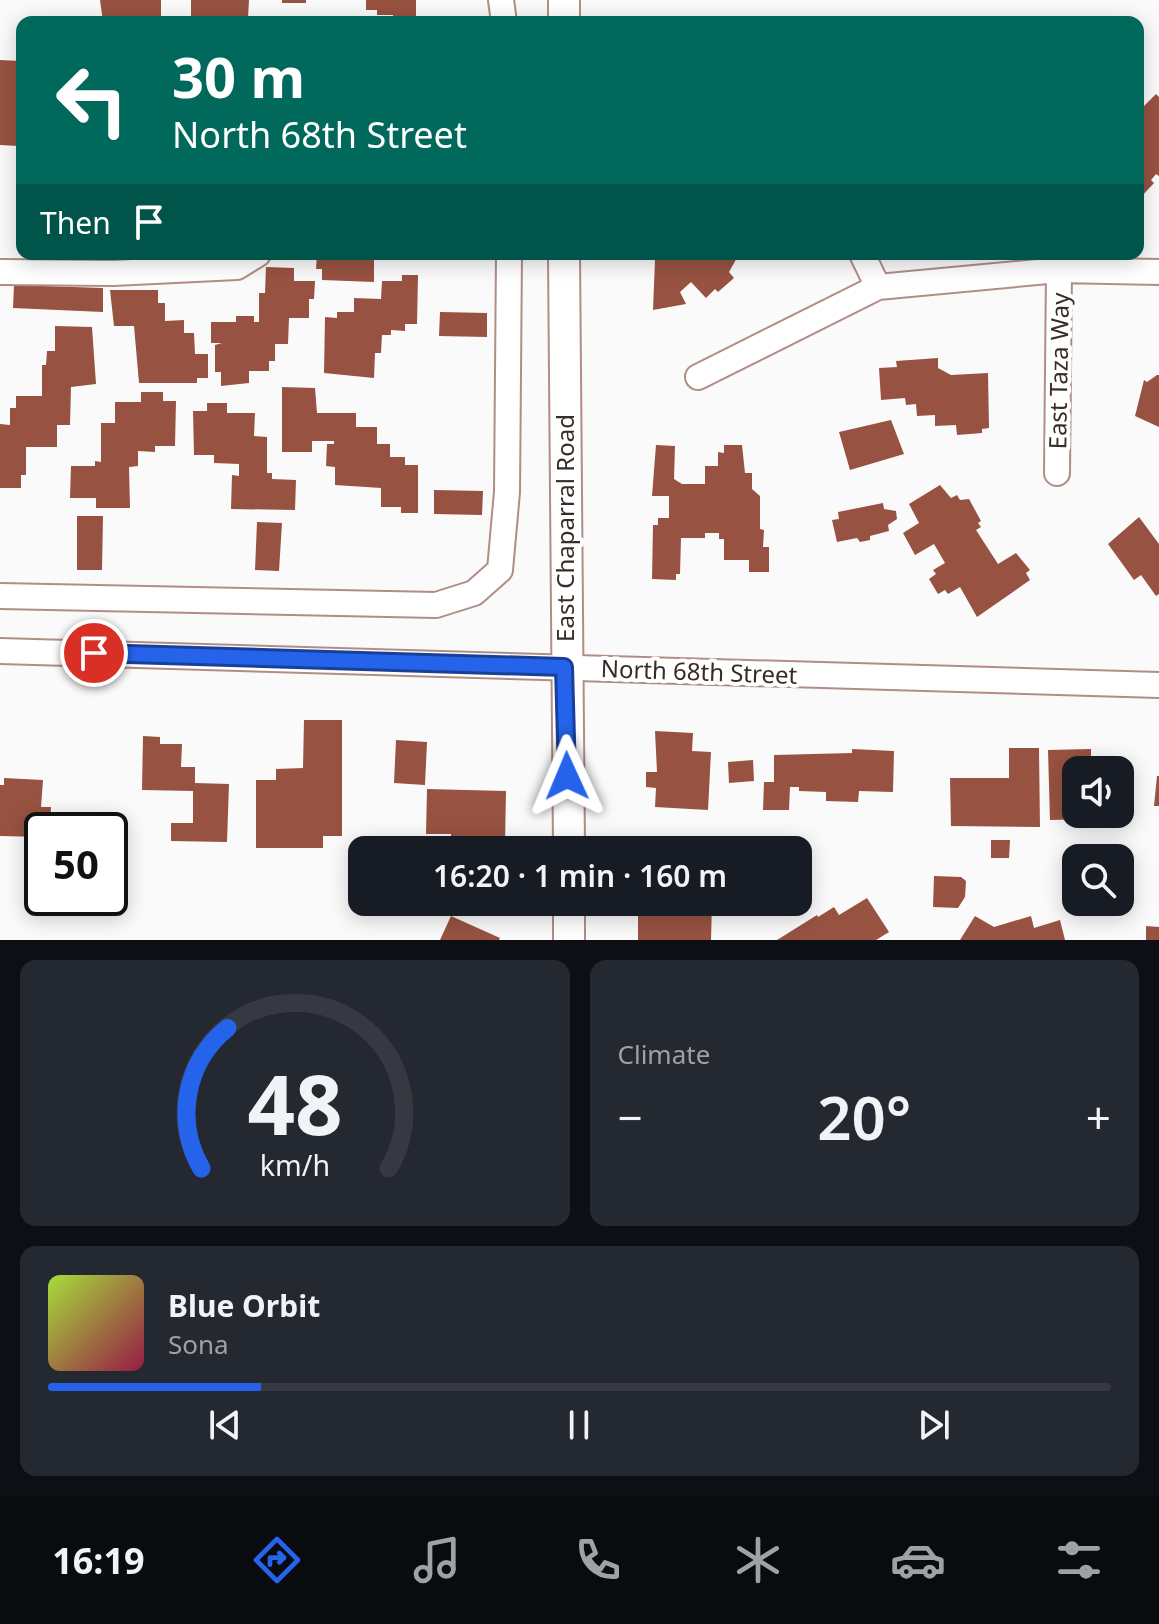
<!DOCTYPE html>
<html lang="en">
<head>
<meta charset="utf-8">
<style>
  body { margin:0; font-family:"Noto Sans",sans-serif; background:#242831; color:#f1f3f6; height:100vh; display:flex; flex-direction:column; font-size:30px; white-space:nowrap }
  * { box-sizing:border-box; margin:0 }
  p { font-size:26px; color:#9ea1a6 }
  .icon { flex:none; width:44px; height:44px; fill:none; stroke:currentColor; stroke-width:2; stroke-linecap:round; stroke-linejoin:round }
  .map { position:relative; height:940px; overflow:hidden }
  .details { display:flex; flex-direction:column; gap:20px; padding:20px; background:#0d0f14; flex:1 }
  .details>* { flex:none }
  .top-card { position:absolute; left:16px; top:16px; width:1128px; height:244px; border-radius:16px; box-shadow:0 4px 20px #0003; background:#00695c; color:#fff; overflow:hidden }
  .controls { position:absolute; left:1062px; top:756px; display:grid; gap:16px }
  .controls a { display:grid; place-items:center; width:72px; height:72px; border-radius:16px; background:#171b24; box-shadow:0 4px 20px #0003; font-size:40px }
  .speed { position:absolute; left:24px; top:812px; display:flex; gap:16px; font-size:40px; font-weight:700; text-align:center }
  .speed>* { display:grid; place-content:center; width:104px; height:104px; border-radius:50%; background:#171b24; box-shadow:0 4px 20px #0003; line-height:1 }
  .speed .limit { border:4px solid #111; border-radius:12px; background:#fff; color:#111 }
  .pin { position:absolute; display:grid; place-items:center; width:68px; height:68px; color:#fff; margin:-34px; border:4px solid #fff; border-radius:50%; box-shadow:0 2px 8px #0007 }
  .me { position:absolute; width:88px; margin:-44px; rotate:359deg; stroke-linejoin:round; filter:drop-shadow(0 0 6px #0008) }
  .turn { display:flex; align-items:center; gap:28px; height:168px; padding:0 24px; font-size:36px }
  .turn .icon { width:104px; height:104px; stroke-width:2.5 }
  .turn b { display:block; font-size:56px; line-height:68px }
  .then { display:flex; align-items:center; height:76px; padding:0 24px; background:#0003; gap:16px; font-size:30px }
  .big { font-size:60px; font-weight:600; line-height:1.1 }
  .details .tile { flex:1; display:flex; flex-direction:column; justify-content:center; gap:12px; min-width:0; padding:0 28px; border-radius:16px; background:#242831 }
  .details .dial { align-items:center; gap:0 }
  .dial svg { height:208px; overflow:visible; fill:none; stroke:#363941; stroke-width:7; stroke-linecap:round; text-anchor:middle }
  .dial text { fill:#f1f3f6; stroke:none }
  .song { display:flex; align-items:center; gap:24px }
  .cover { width:96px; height:96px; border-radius:12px; background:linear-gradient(135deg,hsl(80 70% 55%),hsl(340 70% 35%)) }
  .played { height:8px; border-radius:4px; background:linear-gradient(90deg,#2563eb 20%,#363941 20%) }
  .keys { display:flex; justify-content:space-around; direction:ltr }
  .heat { display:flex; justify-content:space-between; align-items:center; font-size:44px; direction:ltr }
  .details .tiles { flex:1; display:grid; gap:20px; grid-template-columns:1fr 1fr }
  .tile:last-child { grid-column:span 2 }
  .trip { position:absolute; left:348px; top:836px; width:464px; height:80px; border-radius:16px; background:#171b24; box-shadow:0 4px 20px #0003; font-weight:600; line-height:80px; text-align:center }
  .dock { display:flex; height:128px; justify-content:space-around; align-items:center; background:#090b0e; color:#9ea1a6 }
  .dock .icon { width:56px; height:56px }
  .dock .active { color:#2563eb }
  .dock b { font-size:36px; color:#f1f3f6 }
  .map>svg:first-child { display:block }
  .building { fill:#985241 }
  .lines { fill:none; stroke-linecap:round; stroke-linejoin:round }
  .minor-casing { stroke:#b08e86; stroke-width:28 }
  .major-casing { stroke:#b08e86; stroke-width:34 }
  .minor { stroke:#fff; stroke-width:24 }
  .major { stroke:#fff; stroke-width:30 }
  .route-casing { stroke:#184099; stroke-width:20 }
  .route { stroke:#2563eb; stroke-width:14 }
  .labels { text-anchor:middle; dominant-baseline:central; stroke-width:8; stroke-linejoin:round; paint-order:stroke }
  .street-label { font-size:24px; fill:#392c28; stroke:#fff }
</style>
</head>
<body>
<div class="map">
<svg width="1159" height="940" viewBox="0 0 1159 940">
  <rect width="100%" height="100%" fill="#fafafa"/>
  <path class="building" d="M100 0H161V22H103Z
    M191 0H249L248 18 239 17V22H191Z
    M282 0H306V3H282Z
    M366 0H416V22H393V15H377V10H366Z
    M0 60 21 61 19 146 0 145Z
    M1156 94 1159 97V176L1156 174 1151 180 1154 183 1140 198 1138 112Z
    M317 254H380V259H374V282L322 280V269H316Z
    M659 254H739L729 272 734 278 718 292 715 289 706 298 691 282 680 292 686 304 653 310 655 260Z
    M266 267 294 268V281H315L314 299H309V318H289L288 344H275V361H269V371H249V383L221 386V372H215V345L222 343H211V322H236V316H254V322H259V293H265Z
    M402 275H418L417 324H405V331L391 330V335H382L381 353H375L374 378 324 373 325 317 337 318V312H354V298L381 299 382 281H402Z
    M14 285 103 288V312L13 308Z
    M110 290H158V303H165V321L184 320V333H194L195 354H208V378H197V383H139L134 326H114Z
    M440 312 487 313V337L439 336Z
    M55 326 92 327 96 384 71 387 70 425H57V447H26V475H21V488H0V424L10 425V408H16V396H42V365H46L47 351H55Z
    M938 358V368L951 375 988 373 989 428 982 429V433L957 435 956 425 935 426V415L917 416 916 404 906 405 905 398 881 400 879 368 897 367 896 361Z
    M1157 375H1159V427L1135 416 1144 380 1147 382Z
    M282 387 315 388 317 413H356V427H377V444H390V457H405V465H418V513H401V507H381V488L335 485V467L326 466 327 444H334V441H312V452H282Z
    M141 392H163V401H176L175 446H155V452L138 451V466L129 467 130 508H96V498H70L71 466H95V461L101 462V423H115V402H141Z
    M207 403H227V413H255L254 436 267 437V473H272V479L296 480 295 510 231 509 232 475 239 476V464L214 463V455H194L193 411H207Z
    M891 420 904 454 850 470 839 432Z
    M656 445 675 446 674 479 682 484H705V466H718V452L724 453V445H742L745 473H752V489L760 496V529L764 530 763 547H769V572H749V560H724V539H719V533H705V538H681L680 574H676V580L652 579 653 525H658V518H669V496H652Z
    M940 485 951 498 957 495 960 500 969 499 981 521 978 523 981 527 976 530 998 564 1016 553 1030 570 1026 573 1030 580 977 617 960 587 948 594 945 590 938 594 929 579 936 574 933 570 945 563 934 544 915 555 903 533 919 523 909 504Z
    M434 490 483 491 482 515 434 514Z
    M883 503 884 509 896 511 897 519 888 525 889 531 870 536V540L860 542 857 538 837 542 832 520 839 519 838 512Z
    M77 516H103L102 570H77Z
    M1139 517 1159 544V594L1156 596 1141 575 1134 580 1108 544Z
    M257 522 282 523 279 571 255 570Z
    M304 720H342V836H323V848H256V780H276V769L303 768Z
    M655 731 693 733 692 751 711 752 708 810 655 807 656 788 646 787V772H657Z
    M143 736 160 737V744H182L181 767H195V783L229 784 227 842 171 841V823H193V791L142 790Z
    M396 740 427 742 425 785 394 783Z
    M1009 748H1039L1040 827 951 826 950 778H1009Z
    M852 749 894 751 893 792 859 791 858 802 826 801V792L799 791V787H790L789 810H763L764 782H774V755L852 753Z
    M1091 749V770H1076V814H1092V819L1050 820 1048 750Z
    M753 760 754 781 729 783 728 762Z
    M1157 776H1159V806H1154Z
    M4 778 43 780 41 807H51L50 830H42V837L0 836V785H4Z
    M427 789 506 791 505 844H487V850H466V842H451V834H426Z
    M991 840H1010L1009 858H991Z
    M934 876 961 877 966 881 965 897 958 908 933 907Z
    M867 898 889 932 876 940H777L817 915 818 917 834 907 839 915Z
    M638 902H712L711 940H638Z
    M451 916 500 938 499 940H440Z
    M975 916 994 927 1031 916 1034 928 1060 920 1065 940H960Z
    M1146 926 1159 927V940H1146Z"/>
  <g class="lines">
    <defs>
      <path id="minor" d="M501 0 504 22
        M862 254 878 287
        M0 272 113 273 237 267 258 254
        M698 377 878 287 1059 270 1159 272
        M1057 473 1059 270
        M0 596 436 605 474 593 500 570 507 492 509 254
        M0 651 1159 685"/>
      <path id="major" d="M564 0V22
        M564 254 569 850
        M569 902V940"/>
    </defs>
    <use href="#minor" class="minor-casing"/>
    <use href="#major" class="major-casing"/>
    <use href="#minor" class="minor"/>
    <use href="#major" class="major"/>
  </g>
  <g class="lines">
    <defs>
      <path id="route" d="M94 653 564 667 567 776"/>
    </defs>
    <use href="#route" class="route-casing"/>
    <use href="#route" class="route"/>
  </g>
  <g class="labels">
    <g class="street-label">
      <text transform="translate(1058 371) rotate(-89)">East Taza Way</text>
      <text transform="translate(564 528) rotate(-90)">East Chaparral Road</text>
      <text transform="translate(699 671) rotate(2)">North 68th Street</text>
    </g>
  </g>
</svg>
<div class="controls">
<a><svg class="icon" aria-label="sound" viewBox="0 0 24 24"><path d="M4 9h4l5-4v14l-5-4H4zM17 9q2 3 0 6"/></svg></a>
<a><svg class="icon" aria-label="search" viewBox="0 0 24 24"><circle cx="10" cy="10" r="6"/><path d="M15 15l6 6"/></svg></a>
</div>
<div class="speed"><div class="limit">50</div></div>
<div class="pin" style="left:94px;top:653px;background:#d93025"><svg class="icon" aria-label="arrive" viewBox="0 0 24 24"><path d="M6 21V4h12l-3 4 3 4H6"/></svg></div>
<svg class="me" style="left:567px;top:776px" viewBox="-20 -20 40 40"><path d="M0-17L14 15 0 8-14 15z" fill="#2563eb" stroke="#fff" stroke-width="4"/></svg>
<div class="trip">16:20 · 1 min · 160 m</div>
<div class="top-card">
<div class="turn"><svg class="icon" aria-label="left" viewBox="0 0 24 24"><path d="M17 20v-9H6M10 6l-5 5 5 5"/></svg><div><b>30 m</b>North 68th Street</div></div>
<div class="then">Then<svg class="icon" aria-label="arrive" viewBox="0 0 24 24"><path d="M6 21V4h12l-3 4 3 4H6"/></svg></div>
</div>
</div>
<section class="details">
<div class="tiles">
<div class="tile dial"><svg viewBox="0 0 100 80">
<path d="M14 69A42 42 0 1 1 86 69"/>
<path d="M14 69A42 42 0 0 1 24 15" stroke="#2563eb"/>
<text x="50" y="56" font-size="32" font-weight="700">48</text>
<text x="50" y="72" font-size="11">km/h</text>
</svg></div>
<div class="tile"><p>Climate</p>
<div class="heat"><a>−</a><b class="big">20°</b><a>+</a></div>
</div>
<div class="tile">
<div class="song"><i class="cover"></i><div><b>Blue Orbit</b><p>Sona</p></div></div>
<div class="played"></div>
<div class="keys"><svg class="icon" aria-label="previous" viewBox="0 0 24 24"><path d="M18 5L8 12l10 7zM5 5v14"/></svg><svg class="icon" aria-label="pause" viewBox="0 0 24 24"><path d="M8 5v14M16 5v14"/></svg><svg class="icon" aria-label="next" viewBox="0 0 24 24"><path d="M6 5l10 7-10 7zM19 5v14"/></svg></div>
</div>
</div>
</section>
<nav class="dock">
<b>16:19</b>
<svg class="icon active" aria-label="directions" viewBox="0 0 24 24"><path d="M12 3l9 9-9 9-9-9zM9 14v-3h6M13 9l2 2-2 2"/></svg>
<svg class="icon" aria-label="music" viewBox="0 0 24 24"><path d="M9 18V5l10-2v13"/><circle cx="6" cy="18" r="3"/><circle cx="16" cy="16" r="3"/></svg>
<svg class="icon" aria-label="phone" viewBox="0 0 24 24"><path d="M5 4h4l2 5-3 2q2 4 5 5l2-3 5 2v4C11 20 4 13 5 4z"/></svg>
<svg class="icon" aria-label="climate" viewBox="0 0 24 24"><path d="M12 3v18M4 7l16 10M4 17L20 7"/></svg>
<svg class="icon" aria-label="car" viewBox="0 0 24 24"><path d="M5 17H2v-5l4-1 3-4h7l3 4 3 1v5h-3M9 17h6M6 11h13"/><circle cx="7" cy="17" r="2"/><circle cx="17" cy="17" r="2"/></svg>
<svg class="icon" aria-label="filters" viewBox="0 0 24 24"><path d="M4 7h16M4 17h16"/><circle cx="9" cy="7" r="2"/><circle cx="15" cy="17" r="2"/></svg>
</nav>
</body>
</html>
